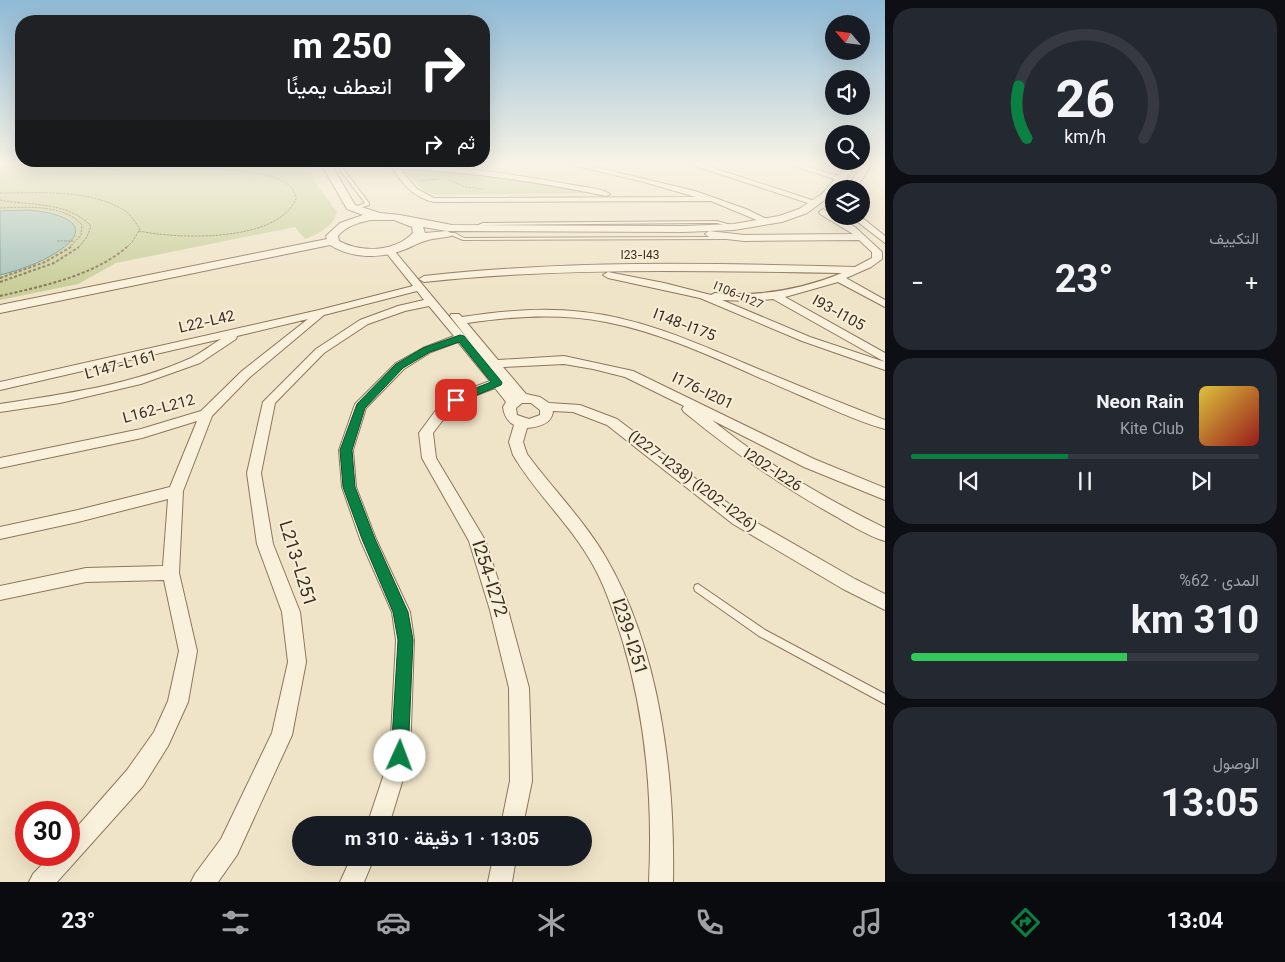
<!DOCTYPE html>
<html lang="ar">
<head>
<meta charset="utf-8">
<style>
  body { margin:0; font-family:Georgia,Vazirmatn,serif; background:#242831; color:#f1f3f6; direction:rtl; height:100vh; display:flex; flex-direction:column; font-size:19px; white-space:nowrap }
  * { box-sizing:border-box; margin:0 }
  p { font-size:16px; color:#9ea1a6 }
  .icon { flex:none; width:28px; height:28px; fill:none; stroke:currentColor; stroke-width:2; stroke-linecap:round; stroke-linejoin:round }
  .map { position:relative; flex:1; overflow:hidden; direction:ltr }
  .panel { display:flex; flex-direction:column; gap:8px; padding:8px; background:#0d0f14; width:400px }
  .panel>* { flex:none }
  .hud { position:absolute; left:15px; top:15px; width:475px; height:152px; border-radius:20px; box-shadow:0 5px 20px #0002; direction:rtl; background:#202124; color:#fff; overflow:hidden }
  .needle { width:32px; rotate:298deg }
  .fabs { position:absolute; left:825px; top:15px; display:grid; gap:10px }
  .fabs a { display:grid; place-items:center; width:45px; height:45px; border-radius:50%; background:#171b24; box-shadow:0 5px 20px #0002; font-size:25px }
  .speed { position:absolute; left:15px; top:801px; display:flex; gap:10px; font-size:25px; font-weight:700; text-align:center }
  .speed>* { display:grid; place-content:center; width:65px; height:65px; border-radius:50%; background:#171b24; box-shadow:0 5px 20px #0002; line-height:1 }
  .speed .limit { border:8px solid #d22; background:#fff; color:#111 }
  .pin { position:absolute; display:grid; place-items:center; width:42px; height:42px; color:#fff; margin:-21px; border-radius:10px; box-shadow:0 2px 8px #0006 }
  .me { position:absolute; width:55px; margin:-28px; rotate:2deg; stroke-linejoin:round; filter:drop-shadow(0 0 4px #0008) }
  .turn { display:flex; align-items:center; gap:18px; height:105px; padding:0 15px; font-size:22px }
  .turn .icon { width:65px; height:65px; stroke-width:2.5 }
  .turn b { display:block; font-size:35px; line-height:42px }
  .then { display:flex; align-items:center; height:48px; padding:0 15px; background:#0003; gap:10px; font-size:19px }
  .big { font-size:38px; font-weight:700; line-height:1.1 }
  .panel .card { flex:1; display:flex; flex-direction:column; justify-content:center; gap:8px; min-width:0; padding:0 18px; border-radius:20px; background:#242831 }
  .panel .dial { align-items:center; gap:0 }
  .dial svg { height:130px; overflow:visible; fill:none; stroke:#363941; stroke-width:7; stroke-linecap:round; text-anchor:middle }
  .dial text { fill:#f1f3f6; stroke:none }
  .song { display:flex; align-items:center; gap:15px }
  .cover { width:60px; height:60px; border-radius:8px; background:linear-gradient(135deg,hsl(50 70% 55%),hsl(0 70% 35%)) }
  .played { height:5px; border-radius:2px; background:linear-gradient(90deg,#0b8043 45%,#363941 45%) }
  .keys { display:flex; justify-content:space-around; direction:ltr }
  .heat { display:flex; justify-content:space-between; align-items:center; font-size:28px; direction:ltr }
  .charge { height:8px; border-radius:4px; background:linear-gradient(90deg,#34c759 62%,#363941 0) }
  .trip { position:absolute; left:292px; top:816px; width:300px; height:50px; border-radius:25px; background:#171b24; box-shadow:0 5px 20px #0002; font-weight:700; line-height:50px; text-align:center; direction:rtl }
  .tab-bar { display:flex; height:80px; justify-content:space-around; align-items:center; background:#090b0e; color:#9ea1a6 }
  .tab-bar .icon { width:35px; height:35px }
  .tab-bar .on { color:#0b8043 }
  .tab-bar b { font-size:22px; color:#f1f3f6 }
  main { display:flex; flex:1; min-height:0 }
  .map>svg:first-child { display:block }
  .green { fill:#c9cf9b }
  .water { fill:#a9c4bc; stroke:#6f938a }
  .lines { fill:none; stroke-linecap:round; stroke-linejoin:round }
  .service-casing { stroke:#8d765c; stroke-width:2 }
  .minor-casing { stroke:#8d765c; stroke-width:2 }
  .tertiary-casing { stroke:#8d765c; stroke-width:2 }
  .path-far1 { stroke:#8d765c; stroke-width:1; stroke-dasharray:2.5 1; stroke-linecap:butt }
  .path { stroke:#8d765c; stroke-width:2; stroke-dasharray:3 2; stroke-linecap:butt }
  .service { fill:#faf1dc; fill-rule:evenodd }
  .minor { fill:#faf1dc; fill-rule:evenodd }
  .tertiary { fill:#faf1dc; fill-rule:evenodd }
  .route { fill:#0b8043; stroke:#07532c }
  .labels { text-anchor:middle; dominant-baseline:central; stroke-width:4; stroke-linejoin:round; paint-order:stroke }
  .far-street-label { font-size:12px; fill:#3d2e20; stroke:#f7eed8 }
  .street-label { font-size:15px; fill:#3d2e20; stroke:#f7eed8 }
  .near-street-label { font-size:18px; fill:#3d2e20; stroke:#f7eed8 }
</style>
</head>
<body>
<main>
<section class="panel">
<div class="card dial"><svg viewBox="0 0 100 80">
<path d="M14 69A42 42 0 1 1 86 69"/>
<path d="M14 69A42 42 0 0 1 9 37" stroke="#0b8043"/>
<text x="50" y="56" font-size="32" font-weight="700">26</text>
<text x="50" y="72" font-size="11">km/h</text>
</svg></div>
<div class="card"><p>التكييف</p>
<div class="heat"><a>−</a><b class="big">23°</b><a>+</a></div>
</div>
<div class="card">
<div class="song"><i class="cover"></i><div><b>Neon Rain</b><p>Kite Club</p></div></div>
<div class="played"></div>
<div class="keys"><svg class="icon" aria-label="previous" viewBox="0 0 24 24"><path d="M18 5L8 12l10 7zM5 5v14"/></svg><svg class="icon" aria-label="pause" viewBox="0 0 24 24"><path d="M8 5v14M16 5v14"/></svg><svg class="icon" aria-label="next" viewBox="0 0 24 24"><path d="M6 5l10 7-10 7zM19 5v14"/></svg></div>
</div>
<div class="card"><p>المدى · 62%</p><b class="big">310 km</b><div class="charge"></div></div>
<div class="card"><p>الوصول</p><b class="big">13:05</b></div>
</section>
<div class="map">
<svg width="885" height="882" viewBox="0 0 885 882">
  <rect width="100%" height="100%" fill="#f0e4c8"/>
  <path class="green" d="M0 162H306L310 168 315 182 337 212C334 226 318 234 305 239L295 227 116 263 78 284 0 300Z
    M410 168 520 178 593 193 435 195 424 191 403 170Z"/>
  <path class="water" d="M25 210C53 211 103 223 57 252 40 263 20 270 0 275V211Z"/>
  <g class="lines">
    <defs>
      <path id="service" d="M119 162H154L152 163Z
        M334 162H338L369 203V205L353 210V208L365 203Z
        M839 162H844L852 169 849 170Z
        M717 221 734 226 732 227 717 223H703L484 225 474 229 472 228 483 223Z
        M451 233H455L464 238 726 237 728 238 726 239 463 240 451 235Z
        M698 584 765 630 885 694V704L759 636 695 591 694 588 695 585Z"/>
      <path id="minor" d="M309 162H317L318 163 314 165Z
        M388 162H395L397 165C456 166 515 174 573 185 584 187 601 188 610 194L606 196C538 182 470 171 400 169L417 189 434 198 696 197 640 181 559 162H574L695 191 746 209 771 221 764 223 711 201 434 202C411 197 400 180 388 162Z
        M683 162H695L821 203 814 205Z
        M782 162H794L847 179 840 181Z
        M823 209 855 227 882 252V259L871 267 846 278 885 300V307L838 282 785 297 885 353V362L773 299 750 301 722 300 810 337 885 362V370L802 341 700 298 608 278 603 275 608 272 664 283 711 295 715 293C760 297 800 290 842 273 702 271 563 267 424 282L419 279 424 276C567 260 712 263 855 267L872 258V252L859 240 744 241 709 237 705 234 709 231 744 235 853 234 820 214 819 212Z
        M850 216H860L885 236V243Z
        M389 247 392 248 471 343 450 316 451 314H459L462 317C502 311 542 307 583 312 640 318 692 341 744 363 791 383 838 402 885 420V429C855 421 826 406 797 394 735 368 673 335 606 322 560 313 513 316 467 323L498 360 564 356 633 371 814 459 885 488V500L804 467 712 420C765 463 824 498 885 528V541C868 536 852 526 837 517 782 487 732 451 684 412L682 409 684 406 625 377 593 369 564 364 503 367 526 394 540 397 549 403 580 405 617 419 745 516 855 579 885 594V610L843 589 733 524 607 425 573 412 553 411C552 424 539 427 527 428L523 442 527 454C552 488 583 519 605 556 660 649 675 776 673 882H649C653 799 646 718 622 639 614 614 606 588 593 565 571 525 536 494 513 455L509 442 514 425C507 421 504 415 503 407L506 402 495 388 469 398 452 408 433 433 436 458 485 540 508 610 529 688 532 781 523 825H501L510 781 509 688 490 610 469 541 422 458 419 433 442 402 461 392 490 381 458 342 431 352 404 369 366 408 353 450 356 487 376 539 410 612 414 640 410 756 389 825H367L390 756 396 640 392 612 360 539 342 487 339 450 355 404 396 363 423 348 454 336 429 306 405 311 368 324 324 353 275 403 261 473 273 544 300 612 306 662 292 735 237 855 218 882H191L195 874 221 839 272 733 288 662 282 612 257 544 247 473 263 402 316 349 360 320 398 306 424 300 417 291 324 315 250 377 212 416 183 491 179 573 197 651 188 702 168 746 143 786 57 882H29L33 874 51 855H69V836L127 770 154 732 168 701 179 651 164 580 86 582 0 600V586L86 568 163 566 168 499 78 522 0 539V527L78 510 170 487 197 421 142 438 0 468V458L141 429 201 411 242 371 308 319 237 336 236 339 200 363 141 384 60 403 0 412V404C64 394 132 385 191 358 201 353 211 345 221 339L0 390V382L319 310 413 286 384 250ZM522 403H531L540 410V415L529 419 517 415 516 408Z
        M351 858H374L364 882H340Z
        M493 858H516L512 882H488Z"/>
      <path id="tertiary" d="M320 162H330L355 205 380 213 400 215 452 225 683 226 734 224 779 216 799 209 822 194 850 162H859L838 189H834V193L807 213 782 222 734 230 683 232 447 231 453 234 451 236C443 238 435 238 428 240 420 242 413 246 406 249 382 259 352 259 330 245L0 313V305L327 239 326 236 340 223 363 215 347 209ZM370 220H394L412 227 413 233C395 252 361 253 339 241L338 236C346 226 358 223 370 220ZM423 227 447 231 425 233Z
        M864 162H873L856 189H846Z"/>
    </defs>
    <use href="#service" class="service-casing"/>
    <use href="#minor" class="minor-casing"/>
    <use href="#tertiary" class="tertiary-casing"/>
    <path class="path-far1" d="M67 162 92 168 119 170
      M449 180 466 187 484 189
      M420 181 437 179
      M0 193C39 193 87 189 122 209 130 213 135 222 140 229L132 242 126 248
      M0 200C31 206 67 201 91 226L87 237 78 248
      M0 208C26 207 64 204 82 225L81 235 69 248
      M139 231C178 239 277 243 296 199 296 162 180 169 155 169
      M57 241H74"/>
    <path class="path" d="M0 278 45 262 71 247
      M0 282 54 263 79 247
      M0 296C43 286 93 276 127 247"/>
    <use href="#service" class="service"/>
    <use href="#minor" class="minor"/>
    <use href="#tertiary" class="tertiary"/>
  </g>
  <linearGradient id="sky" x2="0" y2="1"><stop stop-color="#8fbad6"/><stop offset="0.57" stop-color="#f8f3e6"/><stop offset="1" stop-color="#f8f3e6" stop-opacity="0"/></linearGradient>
  <rect width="885" height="286" fill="url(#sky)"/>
  <path class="route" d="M460 335 464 336 501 381 502 383 501 385 460 402H453L451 400 453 397 491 382 459 342 430 352 403 368 365 408 352 450 355 487 375 539 408 612 413 640 408 756 406 762 400 765 394 762 391 756 398 640 393 612 362 539 343 487 340 450 357 404 396 364 423 348Z"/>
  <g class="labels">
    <g class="far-street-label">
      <text x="640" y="256">I23-I43</text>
      <text transform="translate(738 296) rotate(23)">I106-I127</text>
    </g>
    <g class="street-label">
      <text transform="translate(838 314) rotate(29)">I93-I105</text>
      <text transform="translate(207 323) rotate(-13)">L22-L42</text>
      <text transform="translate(684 326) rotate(21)">I148-I175</text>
      <text transform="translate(121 366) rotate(-15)">L147-L161</text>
      <text transform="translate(702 392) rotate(26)">I176-I201</text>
      <text transform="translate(159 410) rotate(-15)">L162-L212</text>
      <text transform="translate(772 471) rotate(33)">I202-I226</text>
      <text transform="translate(692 482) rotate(37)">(I227-I238) (I202-I226)</text>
    </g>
    <g class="near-street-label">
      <text transform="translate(296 564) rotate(73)">L213-L251</text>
      <text transform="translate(488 579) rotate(72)">I254-I272</text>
      <text transform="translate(628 637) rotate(72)">I239-I251</text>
    </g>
  </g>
</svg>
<div class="fabs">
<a><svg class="needle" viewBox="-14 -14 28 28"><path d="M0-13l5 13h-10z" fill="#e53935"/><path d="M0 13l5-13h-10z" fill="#9ea1a6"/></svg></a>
<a><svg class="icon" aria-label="sound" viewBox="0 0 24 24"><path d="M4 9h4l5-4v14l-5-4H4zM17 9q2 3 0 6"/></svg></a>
<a><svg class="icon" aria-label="search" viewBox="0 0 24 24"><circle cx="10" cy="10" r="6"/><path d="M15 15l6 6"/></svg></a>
<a><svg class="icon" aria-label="layers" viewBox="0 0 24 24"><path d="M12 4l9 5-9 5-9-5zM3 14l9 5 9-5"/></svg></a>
</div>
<div class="speed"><div class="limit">30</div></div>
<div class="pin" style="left:456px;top:400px;background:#d93025"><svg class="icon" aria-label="arrive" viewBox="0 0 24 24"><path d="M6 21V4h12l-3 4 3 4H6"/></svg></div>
<svg class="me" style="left:400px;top:756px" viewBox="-20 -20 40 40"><circle r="19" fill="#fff"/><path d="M0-13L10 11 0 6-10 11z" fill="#0b8043"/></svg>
<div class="trip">13:05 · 1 دقيقة · 310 m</div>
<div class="hud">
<div class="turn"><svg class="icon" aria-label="right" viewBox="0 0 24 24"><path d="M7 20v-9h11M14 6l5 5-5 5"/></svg><div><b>250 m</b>انعطف يمينًا</div></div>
<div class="then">ثم<svg class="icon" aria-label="right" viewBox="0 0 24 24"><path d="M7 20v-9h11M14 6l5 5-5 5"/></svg></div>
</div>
</div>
</main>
<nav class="tab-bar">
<b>13:04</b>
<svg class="icon on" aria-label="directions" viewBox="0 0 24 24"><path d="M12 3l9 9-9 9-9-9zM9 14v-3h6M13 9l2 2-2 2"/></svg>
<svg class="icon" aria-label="music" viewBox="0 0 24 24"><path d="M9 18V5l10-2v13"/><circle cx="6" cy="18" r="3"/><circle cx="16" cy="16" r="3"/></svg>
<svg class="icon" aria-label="phone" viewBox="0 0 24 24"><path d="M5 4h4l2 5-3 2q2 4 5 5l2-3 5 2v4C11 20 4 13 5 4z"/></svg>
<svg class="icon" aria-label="climate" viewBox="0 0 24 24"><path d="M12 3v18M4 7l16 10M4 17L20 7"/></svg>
<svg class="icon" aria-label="car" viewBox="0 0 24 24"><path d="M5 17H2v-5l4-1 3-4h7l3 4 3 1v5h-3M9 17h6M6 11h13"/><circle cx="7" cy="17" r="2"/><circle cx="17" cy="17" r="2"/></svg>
<svg class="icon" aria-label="filters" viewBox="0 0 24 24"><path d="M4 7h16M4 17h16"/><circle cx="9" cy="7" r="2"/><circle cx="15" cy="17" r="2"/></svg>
<b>23°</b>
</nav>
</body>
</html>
